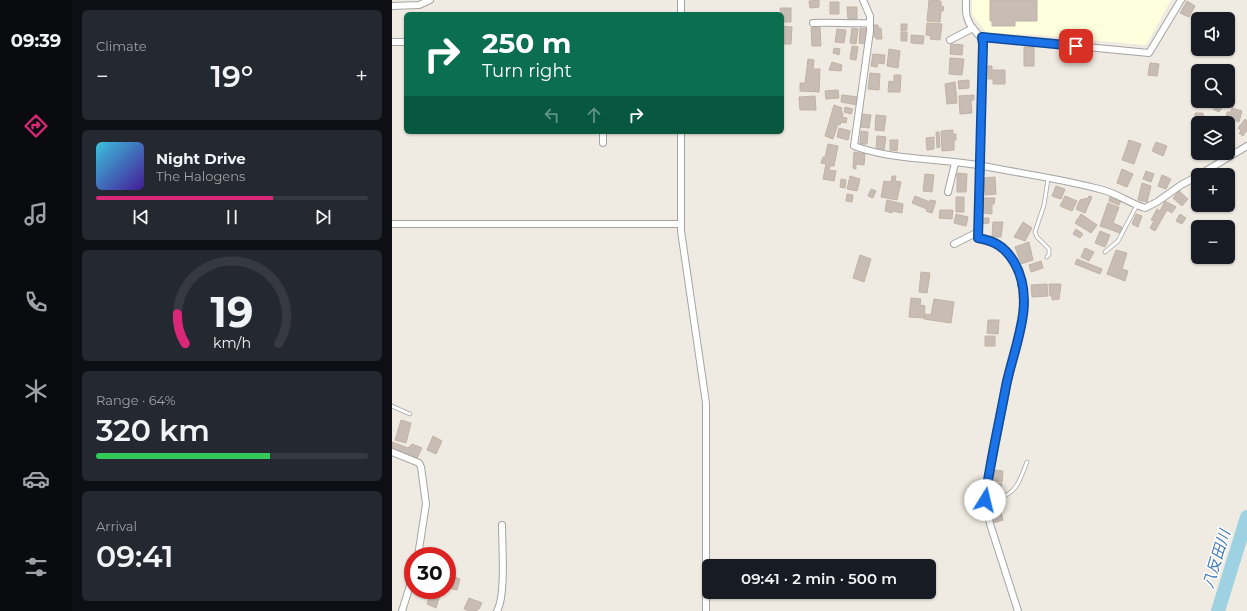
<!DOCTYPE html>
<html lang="en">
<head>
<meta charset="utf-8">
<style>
  body { margin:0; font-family:Montserrat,"Noto Sans JP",sans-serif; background:#242831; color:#f1f3f6; height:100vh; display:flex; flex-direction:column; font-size:15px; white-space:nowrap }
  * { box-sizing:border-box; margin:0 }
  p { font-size:13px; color:#9ea1a6 }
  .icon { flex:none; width:22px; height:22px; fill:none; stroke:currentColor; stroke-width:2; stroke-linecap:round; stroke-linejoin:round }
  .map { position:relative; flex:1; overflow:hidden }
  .sheet { display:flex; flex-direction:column; gap:10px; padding:10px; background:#0d0f14; width:320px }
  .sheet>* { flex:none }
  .banner { position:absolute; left:12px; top:12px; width:380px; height:122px; border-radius:6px; box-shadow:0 1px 3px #0004; background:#0b6e4f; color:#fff; overflow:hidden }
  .fabs { position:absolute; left:799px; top:12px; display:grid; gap:8px }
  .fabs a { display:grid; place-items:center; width:44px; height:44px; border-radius:6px; background:#171b24; box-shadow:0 1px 3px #0004; font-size:20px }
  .speed { position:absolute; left:12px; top:547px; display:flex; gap:8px; font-size:20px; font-weight:700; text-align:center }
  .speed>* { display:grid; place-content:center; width:52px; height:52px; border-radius:50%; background:#171b24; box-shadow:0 1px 3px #0004; line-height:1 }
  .speed .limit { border:6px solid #d22; background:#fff; color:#111 }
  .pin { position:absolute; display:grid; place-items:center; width:34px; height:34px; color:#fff; margin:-17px; border-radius:8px; box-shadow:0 2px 6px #0006 }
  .me { position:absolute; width:44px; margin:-22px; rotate:9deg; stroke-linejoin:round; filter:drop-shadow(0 0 3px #0008) }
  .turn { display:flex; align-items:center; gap:14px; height:84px; padding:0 12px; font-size:18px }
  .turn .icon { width:52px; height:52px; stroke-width:2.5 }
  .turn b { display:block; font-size:28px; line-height:34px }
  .lanes { display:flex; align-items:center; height:38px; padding:0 12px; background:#0003; justify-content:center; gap:20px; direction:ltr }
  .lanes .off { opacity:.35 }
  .big { font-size:30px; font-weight:600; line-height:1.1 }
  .sheet .card { flex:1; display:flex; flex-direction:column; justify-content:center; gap:6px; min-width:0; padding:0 14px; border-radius:6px; background:#242831 }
  .sheet .dial { align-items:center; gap:0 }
  .dial svg { height:104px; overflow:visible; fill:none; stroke:#363941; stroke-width:7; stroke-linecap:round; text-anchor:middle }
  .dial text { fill:#f1f3f6; stroke:none }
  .song { display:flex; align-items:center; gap:12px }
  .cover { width:48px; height:48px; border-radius:6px; background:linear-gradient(135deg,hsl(190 70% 55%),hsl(260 70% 35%)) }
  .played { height:4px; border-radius:2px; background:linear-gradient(90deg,#db2777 65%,#363941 65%) }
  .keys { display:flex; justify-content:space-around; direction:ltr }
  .heat { display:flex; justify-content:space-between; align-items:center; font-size:22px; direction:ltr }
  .charge { height:6px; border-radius:3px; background:linear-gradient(90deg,#34c759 64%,#363941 0) }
  .trip { position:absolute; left:310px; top:559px; width:234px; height:40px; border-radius:6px; background:#171b24; box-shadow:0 1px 3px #0004; font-weight:600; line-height:40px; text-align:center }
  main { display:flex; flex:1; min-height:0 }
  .tabs { display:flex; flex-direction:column; width:72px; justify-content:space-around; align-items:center; background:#090b0e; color:#9ea1a6 }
  .tabs .icon { width:28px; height:28px }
  .tabs .current { color:#db2777 }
  .tabs b { font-size:18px; color:#f1f3f6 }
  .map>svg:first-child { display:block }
  .education { fill:#feffdc }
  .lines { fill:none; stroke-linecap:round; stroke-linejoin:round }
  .river { stroke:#9ed1e1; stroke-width:14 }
  .building { fill:#c8bdb5; stroke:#c2b2a3 }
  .lane-casing { stroke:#a4a4a4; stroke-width:4.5 }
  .street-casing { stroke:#a4a4a4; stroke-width:8 }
  .lane { stroke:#fff; stroke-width:3 }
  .street { stroke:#fff; stroke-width:6 }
  .route-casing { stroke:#114b97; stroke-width:10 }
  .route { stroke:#1a73e8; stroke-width:7 }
  .labels { text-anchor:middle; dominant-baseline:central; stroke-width:3; stroke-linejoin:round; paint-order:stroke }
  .water-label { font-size:15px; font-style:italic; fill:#4279b5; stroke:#fff }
</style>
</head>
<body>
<main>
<nav class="tabs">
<b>09:39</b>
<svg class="icon current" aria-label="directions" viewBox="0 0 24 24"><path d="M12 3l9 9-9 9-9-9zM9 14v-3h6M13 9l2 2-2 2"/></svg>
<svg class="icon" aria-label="music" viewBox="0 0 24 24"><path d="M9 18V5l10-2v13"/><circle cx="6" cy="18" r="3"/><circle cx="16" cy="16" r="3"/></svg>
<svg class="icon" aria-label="phone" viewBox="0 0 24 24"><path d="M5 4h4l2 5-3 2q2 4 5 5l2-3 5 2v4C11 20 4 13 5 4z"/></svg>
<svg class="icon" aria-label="climate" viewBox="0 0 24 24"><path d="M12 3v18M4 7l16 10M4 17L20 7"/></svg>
<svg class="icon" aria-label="car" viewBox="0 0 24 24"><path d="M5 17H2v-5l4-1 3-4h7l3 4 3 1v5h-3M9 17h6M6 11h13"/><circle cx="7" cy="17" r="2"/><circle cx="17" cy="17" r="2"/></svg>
<svg class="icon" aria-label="filters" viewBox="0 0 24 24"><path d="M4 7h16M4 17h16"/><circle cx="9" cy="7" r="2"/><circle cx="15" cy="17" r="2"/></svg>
</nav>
<section class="sheet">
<div class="card"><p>Climate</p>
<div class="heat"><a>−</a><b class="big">19°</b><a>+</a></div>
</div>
<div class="card">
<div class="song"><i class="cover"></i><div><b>Night Drive</b><p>The Halogens</p></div></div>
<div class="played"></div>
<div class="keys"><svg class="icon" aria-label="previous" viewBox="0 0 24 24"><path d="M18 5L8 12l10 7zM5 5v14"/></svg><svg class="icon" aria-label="pause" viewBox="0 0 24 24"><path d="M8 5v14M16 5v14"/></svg><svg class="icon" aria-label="next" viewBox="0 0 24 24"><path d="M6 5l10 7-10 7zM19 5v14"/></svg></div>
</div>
<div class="card dial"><svg viewBox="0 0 100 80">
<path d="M14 69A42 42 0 1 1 86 69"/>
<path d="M14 69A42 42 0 0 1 8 46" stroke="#db2777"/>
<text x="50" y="56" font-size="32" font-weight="700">19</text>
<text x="50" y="72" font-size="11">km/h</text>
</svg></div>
<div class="card"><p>Range · 64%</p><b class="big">320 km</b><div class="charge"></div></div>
<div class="card"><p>Arrival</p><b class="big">09:41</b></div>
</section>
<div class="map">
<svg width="855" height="611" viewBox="0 0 855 611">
  <rect width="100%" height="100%" fill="#efebe2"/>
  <path class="education" d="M580 0H779L755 44 751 45 647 35 595 33 580 14Z"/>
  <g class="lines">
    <path class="river" d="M826 611 855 517"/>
  </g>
  <path class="building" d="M427 0V7L418 8 417 1Z
    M537 0 549 1V6L552 7 551 11H549L548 22 535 21Z
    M598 0H645V21H623V26H600V21H598Z
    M795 1 803 6 797 17 788 13Z
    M438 2H447V14H438Z
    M455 7H465V19H456Z
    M388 8H399V22H390Z
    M535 23 550 24 548 40 538 39 539 36 534 35Z
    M509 24H515V30L509 31Z
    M482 25H486V28H489L490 39H484V37H482Z
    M390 26 400 27 399 44H390Z
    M428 27 429 46H420L419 28Z
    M460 28 466 29 464 44 458 43Z
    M468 28 475 29 474 44 467 43Z
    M445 29 454 30 452 43 443 42Z
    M509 32H515V41H509Z
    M519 35 532 36 531 44 519 43Z
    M559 44 571 45 570 55 558 54Z
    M460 46 466 47 464 60 458 59Z
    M632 47H642V66H632Z
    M442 48 448 49 447 55 441 53Z
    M497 49 508 51 506 68 495 66Z
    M481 54 493 55 492 64 486 63 485 67 479 66Z
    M558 58 572 59 570 75 557 74Z
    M416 59 422 60 421 69H428L427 92 408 91V83H413Z
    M440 62 450 65 449 71 437 70Z
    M758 63 767 64 765 76 756 75Z
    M596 66H600V79H596Z
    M601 70H613V84H601Z
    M478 73 488 74 487 90 476 89Z
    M502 75H509L508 92H496L497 81 502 82Z
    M577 80V88L567 89 566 81Z
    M563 82 565 103 555 104 553 84Z
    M446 90 447 98 434 99 433 91Z
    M450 95 466 97 465 105 449 102Z
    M582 95V100H579L580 113 568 114 567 96Z
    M423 96 424 110H408L407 97Z
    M823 104 830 108 827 112 821 109Z
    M442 105 450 108 449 113H451L450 117 455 118 454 123 449 122 448 125 446 124 441 139 433 136Z
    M453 107 461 109 459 114 452 112Z
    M840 108 850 111 847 122 842 120 841 134H836V123L833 122 835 112H839Z
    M803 113H811L812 118H803Z
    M470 114 479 115 477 128 468 127Z
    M484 115 494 116 492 131 483 130Z
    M813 117H821V123H813Z
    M853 119 855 121V130L851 136 847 133 849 131 846 128Z
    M447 128 458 131 456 140 445 137Z
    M561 130V134H564V140H562V150L550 151 549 131Z
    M469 131 476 132 475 144H468Z
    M544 132H547L548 147 545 148Z
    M485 136 494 137 492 150H484Z
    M542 137V149L535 150 534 138Z
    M498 140H506L505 151 498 150Z
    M737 140 749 144 742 164 730 160Z
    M764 142 775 146 771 156 760 151Z
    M436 144 446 146 442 166H438L437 170 444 171 442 181 431 179 434 164 429 163 431 157H433Z
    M462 152 473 154 472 165 464 164V169L461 168Z
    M730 169 741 174 735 187 725 183Z
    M754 171 762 174 759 182 751 179Z
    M565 173 575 174 574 192H565Z
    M533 174 542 175 540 192 531 191Z
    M770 175 779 179 774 189 766 186Z
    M458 176 468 179 465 191 455 189Z
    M500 176H504L503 181 509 182 505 200 489 197 492 181 499 182Z
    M603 177 604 194 593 195 592 178Z
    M449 179 454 180 453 188 448 187Z
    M750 183 759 186 755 202 746 200Z
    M664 186 673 189 669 199 660 196Z
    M479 189 484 191 481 198 476 196Z
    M787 191 796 199 790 206 781 198Z
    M455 194 461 195 460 202 454 201Z
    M523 196 538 202V200L544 201 540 213 534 211 535 209 520 203Z
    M673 196 685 201 680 211 668 206Z
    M697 196 700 197 693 213 684 209 688 200 696 198Z
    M564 197H572V212H564Z
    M718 197 729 201 727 205 717 201Z
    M592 198H603L602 204H600V214L591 213Z
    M495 200 511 204 510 213 500 211V213L493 211Z
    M773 201 784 207 780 213 775 210 763 231 758 228 762 221 759 220 765 209 768 211Z
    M716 203 727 207 721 223 730 227 728 233 708 226Z
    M548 210H561L560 219 547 218Z
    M564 214 576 217 574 226 562 223Z
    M689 214 705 225 699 233 683 223Z
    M744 214 750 216 746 227 740 224Z
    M788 214 794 218 790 224 784 221Z
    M591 218H597V223L591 224Z
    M601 222H611L609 237H600Z
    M631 222 640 228 633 241 622 237Z
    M684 229 691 234 688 238 681 234Z
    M708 231 718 235 713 247 703 243Z
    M637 242 641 260 629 264 623 247Z
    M693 248 702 252 697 261 689 257Z
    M724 250 735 253 730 269 736 271 733 281 715 274Z
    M468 255 479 259 472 282 461 278Z
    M685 259 710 269 708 274 683 264Z
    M649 261 651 268 639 272 637 265Z
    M529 272 538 273 535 293 527 292Z
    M655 284 656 296 640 297 639 285Z
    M657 284H669L667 299 660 300V296H658Z
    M519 298 529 299 528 305 533 306 532 318 517 317Z
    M542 299 562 302 559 323 532 319 533 314 539 315Z
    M596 320H607L606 334 595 333Z
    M593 336H603V346H593Z
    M9 420 19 423 14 443 3 440Z
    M41 436 50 441 44 454 35 450Z
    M0 442 16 448 20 444 30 448 25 458 3 450 0 447Z
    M603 470 611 471 610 482 602 481Z
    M599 482 610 484 608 495 597 493Z
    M608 508 611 520 601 523 598 511Z
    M59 576 68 579 65 590 56 588Z
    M39 592 48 595 44 608 35 604Z
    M77 598 90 603 87 609H86L85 611H77L72 609Z"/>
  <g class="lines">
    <defs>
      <path id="lane" d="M713 252 726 241 745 205
        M655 257 657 254V249L645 237 643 232 652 205 656 179
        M0 406 18 414
        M593 503C624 494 624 490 635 462"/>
      <path id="street" d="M471 0 478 16V31L462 146C503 161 549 158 591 166 631 174 672 179 711 190 726 194 739 204 753 208L765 202 789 185 806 176
        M574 0C574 6 573 14 576 20 579 30 589 33 591 44L586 238 599 240 611 247 627 270 631 288 632 310 615 385 593 500 598 524 626 611
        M0 6 27 5 38 0
        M289 14V0
        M421 23C440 22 458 24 478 23
        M590 37 757 53 789 0
        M558 40 581 28
        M0 42H14
        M211 132V143
        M289 132V231L314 403V611
        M807 175 855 146
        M556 192 563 163
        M0 224H289
        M562 244 586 232
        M0 452 27 463 29 467 34 504 26 556
        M10 611 21 576
        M105 611C114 596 110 544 110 525"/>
    </defs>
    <use href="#lane" class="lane-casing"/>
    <use href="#street" class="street-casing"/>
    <use href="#lane" class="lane"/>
    <use href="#street" class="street"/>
  </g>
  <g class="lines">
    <defs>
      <path id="route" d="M593 500C598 462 607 424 614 386 622 346 645 301 622 262 613 247 603 241 586 238L591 44 590 37 684 46"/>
    </defs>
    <use href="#route" class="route-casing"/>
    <use href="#route" class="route"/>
  </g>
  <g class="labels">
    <g class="water-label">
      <text transform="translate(824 559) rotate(-73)">八反田川</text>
    </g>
  </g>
</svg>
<div class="fabs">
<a><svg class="icon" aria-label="sound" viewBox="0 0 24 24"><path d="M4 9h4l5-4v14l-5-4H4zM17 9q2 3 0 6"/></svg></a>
<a><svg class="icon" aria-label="search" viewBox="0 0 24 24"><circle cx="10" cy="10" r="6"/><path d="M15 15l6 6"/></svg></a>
<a><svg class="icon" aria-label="layers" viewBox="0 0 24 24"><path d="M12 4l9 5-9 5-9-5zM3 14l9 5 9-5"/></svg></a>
<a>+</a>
<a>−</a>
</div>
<div class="speed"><div class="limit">30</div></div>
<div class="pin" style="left:684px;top:46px;background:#d93025"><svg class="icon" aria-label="arrive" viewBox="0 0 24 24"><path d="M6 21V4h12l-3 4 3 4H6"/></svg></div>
<svg class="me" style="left:593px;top:500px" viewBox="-20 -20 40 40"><circle r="19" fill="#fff"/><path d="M0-13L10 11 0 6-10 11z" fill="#1a73e8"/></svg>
<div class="trip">09:41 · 2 min · 500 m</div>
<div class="banner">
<div class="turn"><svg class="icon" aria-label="right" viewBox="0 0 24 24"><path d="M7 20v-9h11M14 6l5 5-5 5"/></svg><div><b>250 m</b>Turn right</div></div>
<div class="lanes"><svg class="icon off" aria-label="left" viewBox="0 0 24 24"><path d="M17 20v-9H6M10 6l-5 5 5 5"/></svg><svg class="icon off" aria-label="ahead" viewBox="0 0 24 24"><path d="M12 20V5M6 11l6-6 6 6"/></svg><svg class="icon" aria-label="right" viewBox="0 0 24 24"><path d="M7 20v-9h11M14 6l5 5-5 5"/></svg></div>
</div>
</div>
</main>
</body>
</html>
